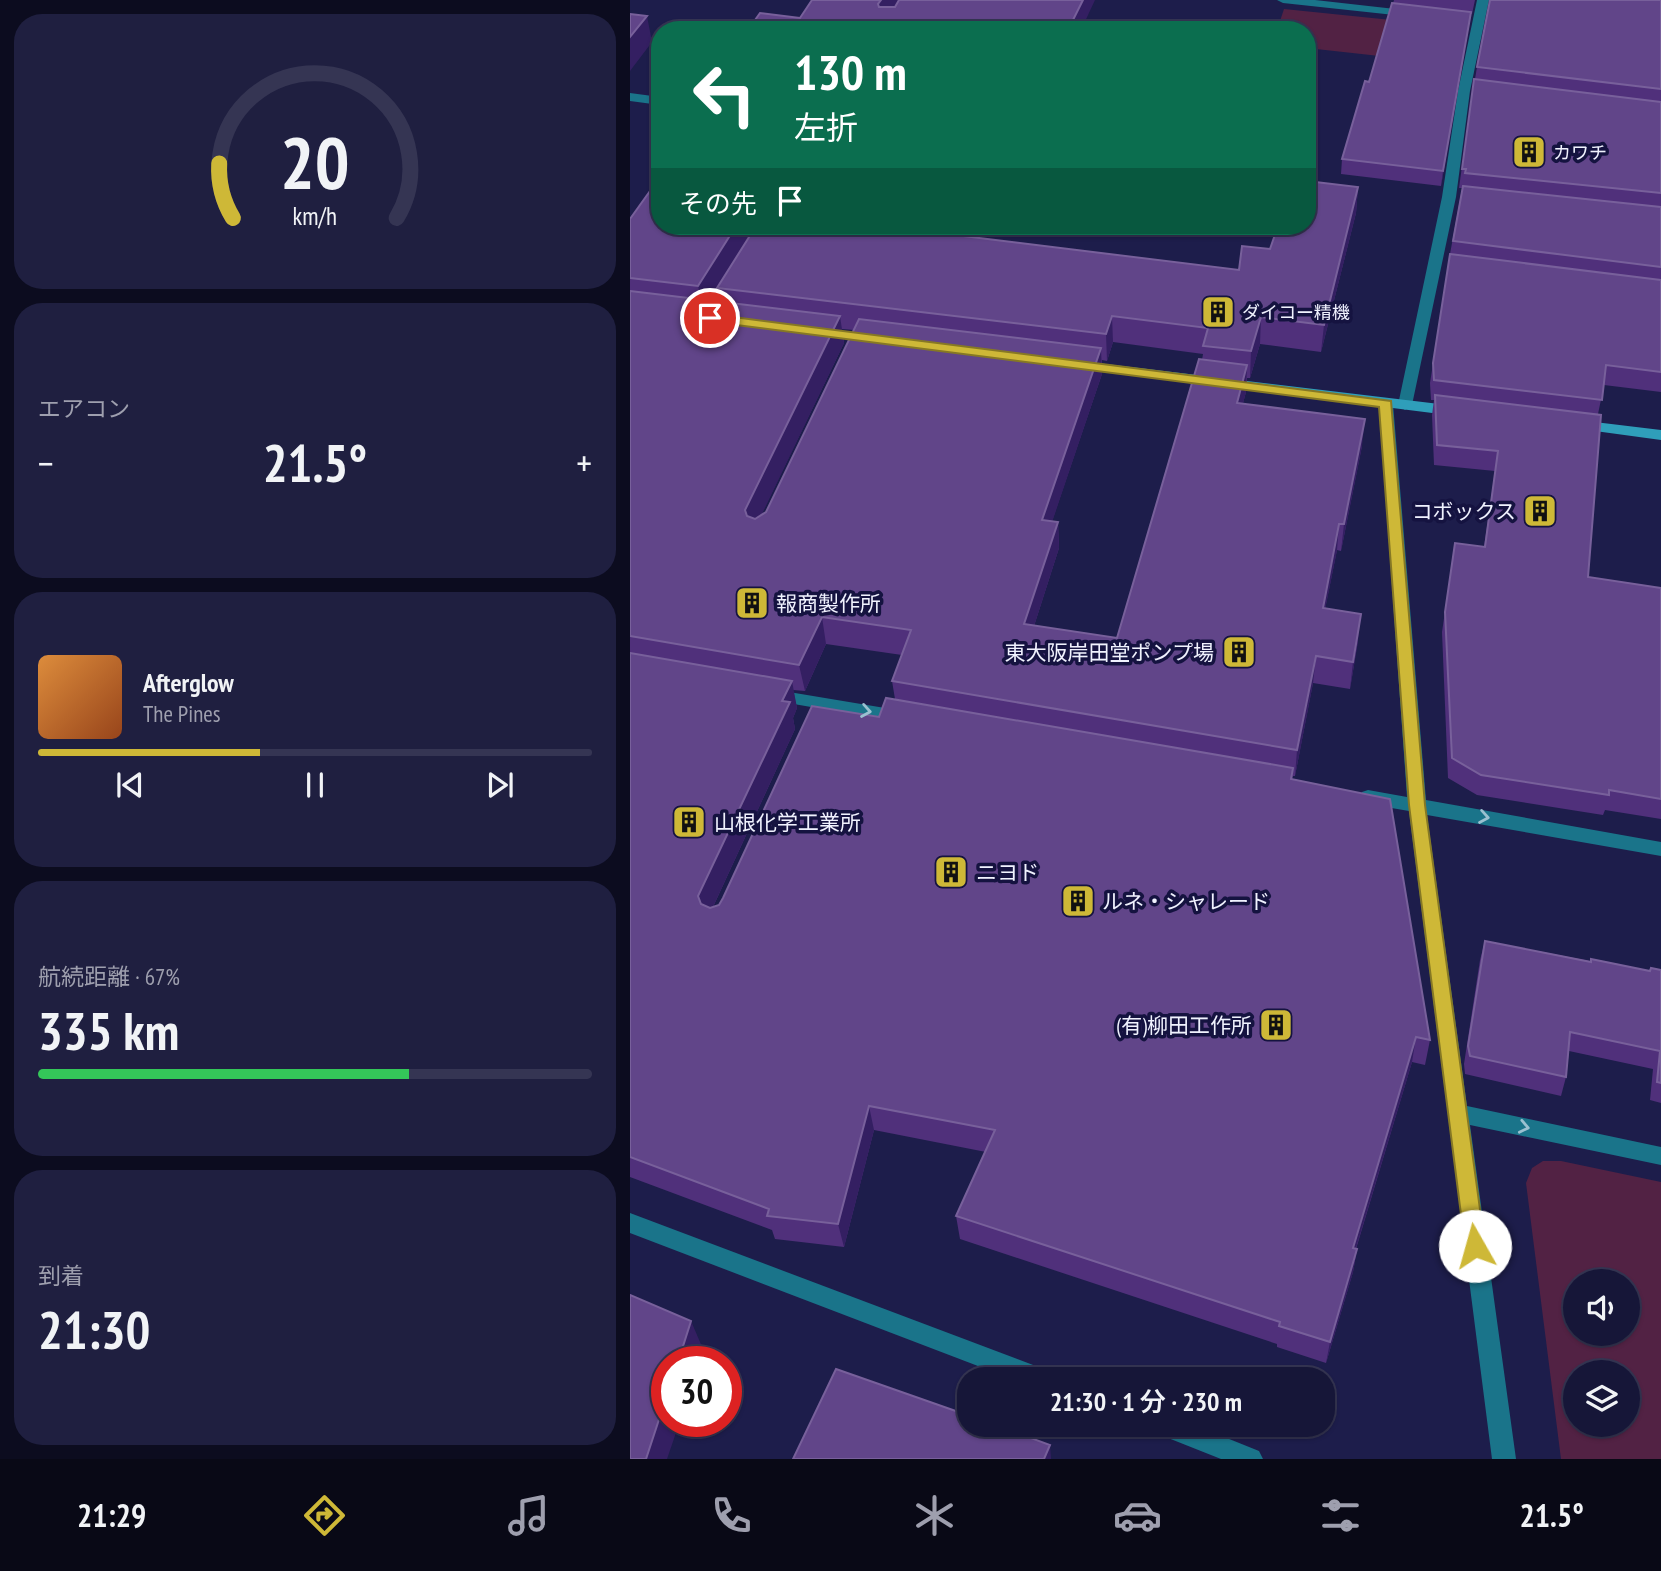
<!DOCTYPE html>
<html lang="ja">
<head>
<meta charset="utf-8">
<style>
  body { margin:0; font-family:"PT Sans Narrow","Noto Sans JP",sans-serif; background:#1f1f40; color:#f1f3f6; height:100vh; display:flex; flex-direction:column; font-size:26px; white-space:nowrap }
  * { box-sizing:border-box; margin:0 }
  p { font-size:23px; color:#9e9fae }
  .icon { flex:none; width:38px; height:38px; fill:none; stroke:currentColor; stroke-width:2; stroke-linecap:round; stroke-linejoin:round }
  .map { position:relative; flex:1; overflow:hidden }
  .drawer { display:flex; flex-direction:column; gap:14px; padding:14px; background:#0c0c1f; width:630px }
  .drawer>* { flex:none }
  .banner { position:absolute; left:21px; top:21px; width:665px; height:214px; border-radius:28px; box-shadow:0 2px 5px #0004,0 0 0 2px #353553; background:#0b6e4f; color:#fff; overflow:hidden }
  .controls { position:absolute; left:933px; top:1269px; display:grid; gap:14px }
  .controls a { display:grid; place-items:center; width:77px; height:77px; border-radius:50%; background:#161638; box-shadow:0 2px 5px #0004,0 0 0 2px #353553; font-size:35px }
  .speed { position:absolute; left:21px; top:1346px; display:flex; gap:14px; font-size:35px; font-weight:700; text-align:center }
  .speed>* { display:grid; place-content:center; width:91px; height:91px; border-radius:50%; background:#161638; box-shadow:0 2px 5px #0004,0 0 0 2px #353553; line-height:1 }
  .speed .limit { border:10px solid #d22; background:#fff; color:#111 }
  .pin { position:absolute; display:grid; place-items:center; width:60px; height:60px; color:#fff; margin:-30px; border:4px solid #fff; border-radius:50%; box-shadow:0 2px 7px #0007 }
  .me { position:absolute; width:77px; margin:-38px; rotate:353deg; stroke-linejoin:round; filter:drop-shadow(0 0 5px #0008) }
  .turn { display:flex; align-items:center; gap:24px; height:147px; padding:0 28px; font-size:32px }
  .turn .icon { width:91px; height:91px; stroke-width:2.5 }
  .turn b { display:block; font-size:49px; line-height:60px }
  .then { display:flex; align-items:center; height:66px; padding:0 28px; background:#0003; gap:14px; font-size:26px }
  .big { font-size:52px; font-weight:600; line-height:1.1 }
  .drawer .widget { flex:1; display:flex; flex-direction:column; justify-content:center; gap:10px; min-width:0; padding:0 24px; border-radius:28px; background:#1f1f40 }
  .drawer .dial { align-items:center; gap:0 }
  .dial svg { height:182px; overflow:visible; fill:none; stroke:#353553; stroke-width:7; stroke-linecap:round; text-anchor:middle }
  .dial text { fill:#f1f3f6; stroke:none }
  .song { display:flex; align-items:center; gap:21px }
  .cover { width:84px; height:84px; border-radius:10px; background:linear-gradient(135deg,hsl(30 70% 55%),hsl(20 70% 35%)) }
  .played { height:7px; border-radius:4px; background:linear-gradient(90deg,#ceb837 40%,#353553 40%) }
  .keys { display:flex; justify-content:space-around; direction:ltr }
  .heat { display:flex; justify-content:space-between; align-items:center; font-size:38px; direction:ltr }
  .charge { height:10px; border-radius:5px; background:linear-gradient(90deg,#34c759 67%,#353553 0) }
  .trip { position:absolute; left:327px; top:1367px; width:378px; height:70px; border-radius:28px; background:#161638; box-shadow:0 2px 5px #0004,0 0 0 2px #353553; font-weight:600; line-height:70px; text-align:center }
  .dock { display:flex; height:112px; justify-content:space-around; align-items:center; background:#090916; color:#9e9fae }
  .dock .icon { width:49px; height:49px }
  .dock .current { color:#ceb837 }
  .dock b { font-size:32px; color:#f1f3f6 }
  main { display:flex; flex:1; min-height:0 }
  .map>svg:first-child { display:block }
  .green { fill:#522244; fill-rule:evenodd }
  .lines { fill:none; stroke-linecap:round; stroke-linejoin:round }
  .street { fill:#1a748a; fill-rule:evenodd }
  .secondary { fill:#2f9eba; fill-rule:evenodd }
  .wall { fill:#50307b; fill-rule:evenodd }
  .shaded-wall { fill:#341f62 }
  .building { fill:#614589; stroke:#78609b; stroke-width:2 }
  .oneway { stroke:#9ac0d0 }
  .route { fill:#ceb837; stroke:#867824; stroke-width:2 }
  .labels { text-anchor:middle; dominant-baseline:central; stroke-width:7; stroke-linejoin:round; paint-order:stroke }
  .far-poi-label { font-size:18px; fill:#f0f2fe; stroke:#151340; text-anchor:start }
  .poi-label { font-size:21px; fill:#f0f2fe; stroke:#151340; text-anchor:start }
</style>
</head>
<body>
<main>
<section class="drawer">
<div class="widget dial"><svg viewBox="0 0 100 80">
<path d="M14 69A42 42 0 1 1 86 69"/>
<path d="M14 69A42 42 0 0 1 8 45" stroke="#ceb837"/>
<text x="50" y="56" font-size="32" font-weight="700">20</text>
<text x="50" y="72" font-size="11">km/h</text>
</svg></div>
<div class="widget"><p>エアコン</p>
<div class="heat"><a>−</a><b class="big">21.5°</b><a>+</a></div>
</div>
<div class="widget">
<div class="song"><i class="cover"></i><div><b>Afterglow</b><p>The Pines</p></div></div>
<div class="played"></div>
<div class="keys"><svg class="icon" aria-label="previous" viewBox="0 0 24 24"><path d="M18 5L8 12l10 7zM5 5v14"/></svg><svg class="icon" aria-label="pause" viewBox="0 0 24 24"><path d="M8 5v14M16 5v14"/></svg><svg class="icon" aria-label="next" viewBox="0 0 24 24"><path d="M6 5l10 7-10 7zM19 5v14"/></svg></div>
</div>
<div class="widget"><p>航続距離 · 67%</p><b class="big">335 km</b><div class="charge"></div></div>
<div class="widget"><p>到着</p><b class="big">21:30</b></div>
</section>
<div class="map">
<svg width="1031" height="1459" viewBox="0 0 1031 1459">
  <rect width="100%" height="100%" fill="#1d1d4b"/>
  <path class="green" d="M654 9 830 27 822 64 677 48V30H647Z
    M913 1161H931L1031 1182V1459H931L896 1183 902 1168ZM945 1281H998V1334H945ZM945 1372H998V1424H945Z"/>
  <g class="lines">
    <path class="street" d="M647 0H685L783 11 789 14 783 17 653 3Z
      M847 0H859L840 91 826 197 782 405 775 410 768 405 812 197 828 91Z
      M0 93 30 97V105L0 101Z
      M323 226H336L325 247 320 248 313 244Z
      M756 399 763 404 796 800 1031 842V856L797 815 837 1106 1031 1147V1165L840 1125 886 1459H862L779 811 738 804 732 802 729 797 732 792 738 790 777 797 749 404Z
      M141 689 279 712 282 717 279 722 273 723 135 699 132 695 135 691Z
      M0 1213 411 1368 419 1371 422 1379H382L0 1233Z
      M520 1424H562L629 1451 633 1459H591L523 1432Z"/>
    <path class="secondary" d="M451 361 826 406 833 411 826 416 446 368 444 365 446 362Z
      M948 420 1031 430V440L943 428 941 425 943 422Z"/>
  </g>
  <path class="wall" d="M764 0H845L842 14H841L811 186 711 174 712 159 739 82Z
    M1031 0V392L974 385 968 414 958 577 1031 588V819L975 810 973 815 847 795 818 778 812 632 825 543 854 547 865 471 804 465 802 415 804 400H801L800 383 820 254 832 188H829L844 79H845L847 67Z
    M728 187 726 213 691 352 630 344 620 378H617L616 392 613 403 732 446 711 551 707 550 695 609 728 641 720 689 683 683 665 776H663L662 780 800 1040 795 1065 782 1062 726 1249H727L723 1272 696 1363 647 1347V1344L330 1239 326 1216 356 1152 244 1130 214 1247 145 1239 142 1230 0 1177V219L30 226 609 270ZM87 290 90 302 81 301ZM212 329 224 330 136 512 131 515 214 343ZM483 342 573 354 572 360 487 638 404 626 429 548 428 522 422 521 472 374V360L477 361ZM196 644 272 655 262 681 265 699 249 717 89 905 83 907 165 729 163 718 167 708 163 690 175 691Z
    M855 941 960 961 1020 971 1021 968 1031 970V1103L1020 1100 1023 1069 939 1051 936 1077 931 1096 835 1074 834 1064 850 960Z"/>
  <path class="shaded-wall" d="M251 0H269L251 29 248 4Z
    M453 0H465L451 30H438Z
    M841 12 839 26 811 186 813 171Z
    M17 16 22 42 0 71V37Z
    M728 187 726 213 691 352 694 325Z
    M106 226H127L87 288V290L74 312 68 286Z
    M210 316 214 343 121 537 115 510Z
    M482 316 483 342 477 361 476 334Z
    M631 317 630 344 620 378 621 351Z
    M471 348 472 374 414 546 412 520Z
    M617 365 616 392 606 429 607 403Z
    M735 419 732 446 711 551 714 524Z
    M428 522 429 548 396 651 394 624Z
    M709 524 707 550 690 635 693 608Z
    M731 614 728 641 720 689 723 662Z
    M192 617 196 644 175 691 169 665Z
    M686 656 683 683 665 776 667 750Z
    M162 681 167 708 163 718 165 729 76 922 68 896Z
    M786 1037 782 1062 719 1271 723 1248Z
    M239 1106 244 1130 214 1247 208 1224Z
    M727 1249 723 1272 696 1363 700 1342Z
    M61 1321 73 1349 69 1362H48Z
    M37 1395V1421H50L37 1459H16Z
    M420 1445 421 1459H414Z"/>
  <path class="building" d="M182 0H251L248 4 249 7H265L269 0H453L438 30H118L130 13 170 18Z
    M860 0H1031V89L847 67Z
    M762 3 841 12 813 171 712 159 735 81 739 82Z
    M0 14 17 16 0 37Z
    M844 79 1031 102V193L835 173 836 169H832Z
    M30 177V226H106L68 286 0 278V219Z
    M677 181 728 187 694 325 631 317 621 351 573 346 578 328 482 316 476 334 87 288 126 226H252L609 270 612 246 640 249 648 226H677Z
    M833 186 1031 207V267L823 241Z
    M820 254 1031 280V372L976 365 972 400 804 380 803 363Z
    M0 291 210 316 115 510 117 516 125 519 136 512 229 319 471 348 412 520 428 522 394 624 487 638 569 359 617 365 607 403 735 419 714 524H709L693 608 731 614 723 662 686 656 667 750 262 681 281 630 192 617 169 665 0 636Z
    M805 395 971 415 958 577 1031 588V799L979 790V795L851 775 822 758 815 612 825 543 855 547 868 451 807 445Z
    M0 653 162 681 152 701 160 702 68 896 71 904 80 908 89 905 93 898 182 706 249 717 256 698 663 768 661 779 760 799 800 1040 786 1037 723 1248 727 1249 700 1342 649 1326 650 1322 326 1216 365 1130 239 1106 208 1224 137 1216 139 1209 0 1157Z
    M855 941 961 962V959L1020 971 1021 968 1031 970V1083L1027 1082 1030 1051 940 1032 936 1077 840 1056 838 1046Z
    M0 1295 61 1321 48 1362H37V1395L16 1459H0Z
    M206 1369 340 1416V1424H363L420 1445 414 1459H163Z"/>
  <defs><path id="oneway-chevron" d="M-2-3.5L2.5 0L-2 3.5" fill="none" stroke-width="1.6" stroke-linecap="round" stroke-linejoin="round" transform="scale(1.75)"/></defs>
  <g class="oneway">
    <use href="#oneway-chevron" transform="translate(236 711) rotate(10)"/>
    <use href="#oneway-chevron" transform="translate(854 817) rotate(10)"/>
    <use href="#oneway-chevron" transform="translate(894 1127) rotate(12)"/>
  </g>
  <path class="route" d="M80 314 761 401 795 805 855 1246 852 1253 845 1255 838 1253 835 1246 779 805 749 407 75 321V316Z"/>
  <defs>
    <symbol id="building-square" viewBox="-11 -11 22 22"><rect x="-9" y="-9" width="18" height="18" rx="4" fill="#ceb837" stroke="#151340"/><path d="M-4-6H4V6H1V3H-1V6H-4ZM-2.5-4.3h1.7v1.8h-1.7ZM.8-4.3h1.7v1.8H.8ZM-2.5-1h1.7V.8h-1.7ZM.8-1h1.7V.8H.8Z" fill="#111"/></symbol>
  </defs>
  <g fill-rule="evenodd">
    <use href="#building-square" x="880" y="133" width="38" height="38"/>
    <use href="#building-square" x="569" y="293" width="38" height="38"/>
    <use href="#building-square" x="891" y="492" width="38" height="38"/>
    <use href="#building-square" x="103" y="584" width="38" height="38"/>
    <use href="#building-square" x="590" y="633" width="38" height="38"/>
    <use href="#building-square" x="40" y="803" width="38" height="38"/>
    <use href="#building-square" x="302" y="853" width="38" height="38"/>
    <use href="#building-square" x="429" y="882" width="38" height="38"/>
    <use href="#building-square" x="627" y="1006" width="38" height="38"/>
  </g>
  <g class="labels">
    <g class="far-poi-label">
      <text x="923" y="152">カワチ</text>
      <text x="612" y="312">ダイコー精機</text>
    </g>
    <g class="poi-label">
      <text x="886" y="511" text-anchor="end">コボックス</text>
      <text x="146" y="603">報商製作所</text>
      <text x="584" y="652" text-anchor="end">東大阪岸田堂ポンプ場</text>
      <text x="84" y="822">山根化学工業所</text>
      <text x="346" y="872">ニヨド</text>
      <text x="472" y="901">ルネ・シャレード</text>
      <text x="622" y="1025" text-anchor="end">(有)柳田工作所</text>
    </g>
  </g>
</svg>
<div class="controls">
<a><svg class="icon" aria-label="sound" viewBox="0 0 24 24"><path d="M4 9h4l5-4v14l-5-4H4zM17 9q2 3 0 6"/></svg></a>
<a><svg class="icon" aria-label="layers" viewBox="0 0 24 24"><path d="M12 4l9 5-9 5-9-5zM3 14l9 5 9-5"/></svg></a>
</div>
<div class="speed"><div class="limit">30</div></div>
<div class="pin" style="left:80px;top:318px;background:#d93025"><svg class="icon" aria-label="arrive" viewBox="0 0 24 24"><path d="M6 21V4h12l-3 4 3 4H6"/></svg></div>
<svg class="me" style="left:845px;top:1246px" viewBox="-20 -20 40 40"><circle r="19" fill="#fff"/><path d="M0-13L10 11 0 6-10 11z" fill="#ceb837"/></svg>
<div class="trip">21:30 · 1 分 · 230 m</div>
<div class="banner">
<div class="turn"><svg class="icon" aria-label="left" viewBox="0 0 24 24"><path d="M17 20v-9H6M10 6l-5 5 5 5"/></svg><div><b>130 m</b>左折</div></div>
<div class="then">その先<svg class="icon" aria-label="arrive" viewBox="0 0 24 24"><path d="M6 21V4h12l-3 4 3 4H6"/></svg></div>
</div>
</div>
</main>
<nav class="dock">
<b>21:29</b>
<svg class="icon current" aria-label="directions" viewBox="0 0 24 24"><path d="M12 3l9 9-9 9-9-9zM9 14v-3h6M13 9l2 2-2 2"/></svg>
<svg class="icon" aria-label="music" viewBox="0 0 24 24"><path d="M9 18V5l10-2v13"/><circle cx="6" cy="18" r="3"/><circle cx="16" cy="16" r="3"/></svg>
<svg class="icon" aria-label="phone" viewBox="0 0 24 24"><path d="M5 4h4l2 5-3 2q2 4 5 5l2-3 5 2v4C11 20 4 13 5 4z"/></svg>
<svg class="icon" aria-label="climate" viewBox="0 0 24 24"><path d="M12 3v18M4 7l16 10M4 17L20 7"/></svg>
<svg class="icon" aria-label="car" viewBox="0 0 24 24"><path d="M5 17H2v-5l4-1 3-4h7l3 4 3 1v5h-3M9 17h6M6 11h13"/><circle cx="7" cy="17" r="2"/><circle cx="17" cy="17" r="2"/></svg>
<svg class="icon" aria-label="filters" viewBox="0 0 24 24"><path d="M4 7h16M4 17h16"/><circle cx="9" cy="7" r="2"/><circle cx="15" cy="17" r="2"/></svg>
<b>21.5°</b>
</nav>
</body>
</html>
